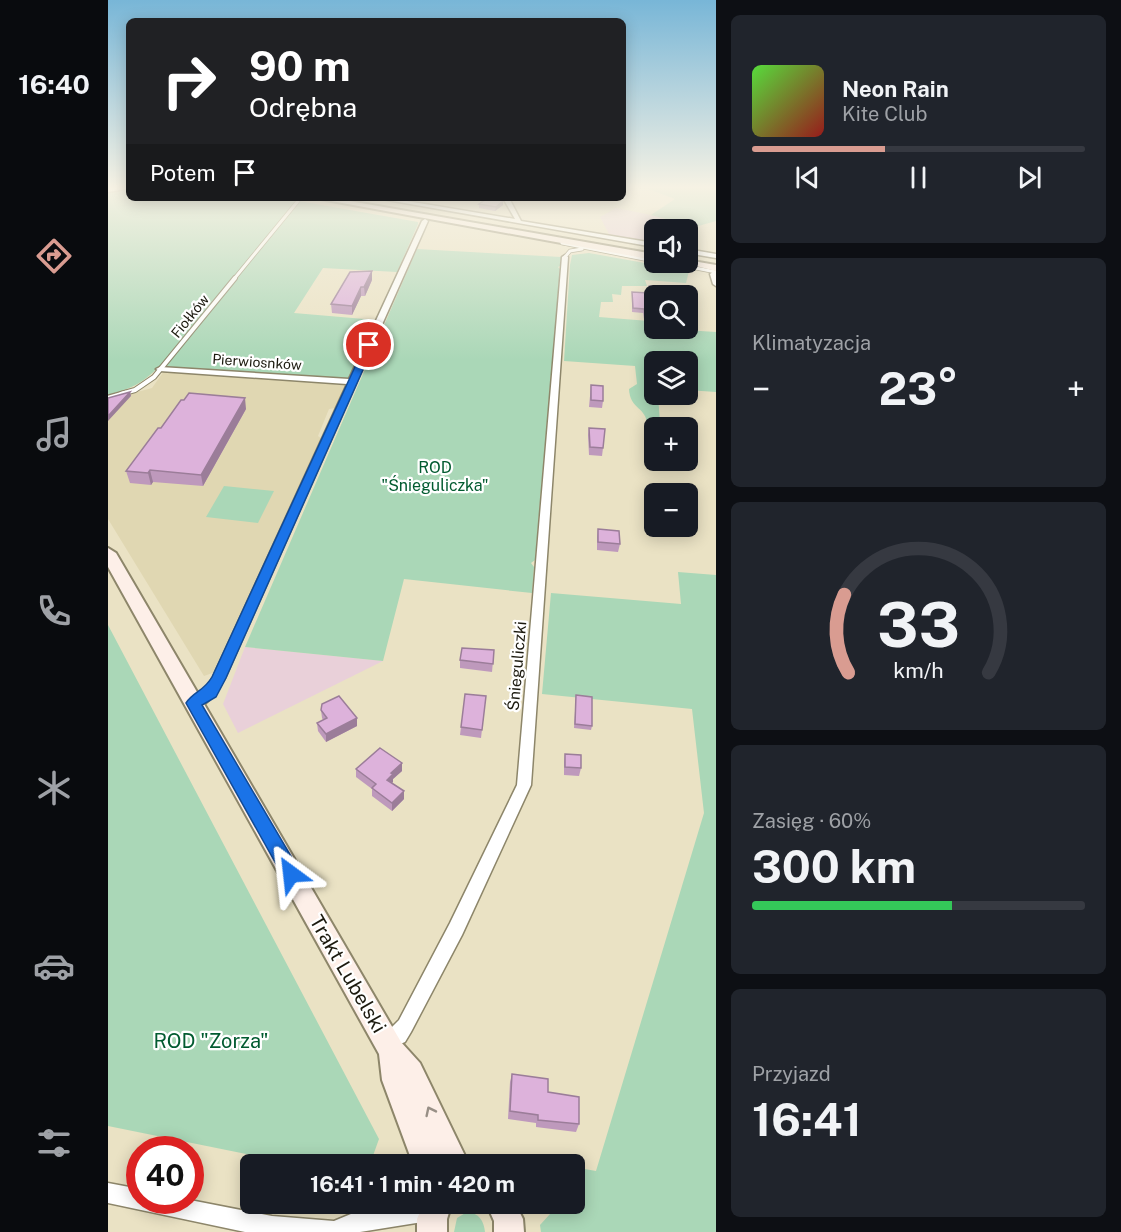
<!DOCTYPE html>
<html lang="pl">
<head>
<meta charset="utf-8">
<style>
  body { margin:0; font-family:"Public Sans",sans-serif; background:#20242c; color:#f1f3f6; height:100vh; display:flex; flex-direction:column; font-size:22px; white-space:nowrap }
  * { box-sizing:border-box; margin:0 }
  p { font-size:20px; color:#9ea1a6 }
  .icon { flex:none; width:33px; height:33px; fill:none; stroke:currentColor; stroke-width:2; stroke-linecap:round; stroke-linejoin:round }
  .map { position:relative; flex:1; overflow:hidden }
  .side { display:flex; flex-direction:column; gap:15px; padding:15px; background:#0d0f14; width:405px }
  .side>* { flex:none }
  .guide { position:absolute; left:18px; top:18px; width:500px; height:183px; border-radius:9px; box-shadow:0 3px 15px #0003; background:#202124; color:#fff; overflow:hidden }
  .tools { position:absolute; left:536px; top:219px; display:grid; gap:12px }
  .tools a { display:grid; place-items:center; width:54px; height:54px; border-radius:9px; background:#171b24; box-shadow:0 3px 15px #0003; font-size:30px }
  .speed { position:absolute; left:18px; top:1136px; display:flex; gap:12px; font-size:30px; font-weight:700; text-align:center }
  .speed>* { display:grid; place-content:center; width:78px; height:78px; border-radius:50%; background:#171b24; box-shadow:0 3px 15px #0003; line-height:1 }
  .speed .limit { border:9px solid #d22; background:#fff; color:#111 }
  .pin { position:absolute; display:grid; place-items:center; width:51px; height:51px; color:#fff; margin:-26px; border:3px solid #fff; border-radius:50%; box-shadow:0 2px 6px #0007 }
  .me { position:absolute; width:66px; margin:-33px; rotate:330deg; stroke-linejoin:round; filter:drop-shadow(0 0 4px #0008) }
  .turn { display:flex; align-items:center; gap:21px; height:126px; padding:0 24px; font-size:27px }
  .turn .icon { width:78px; height:78px; stroke-width:2.5 }
  .turn b { display:block; font-size:42px; line-height:51px }
  .then { display:flex; align-items:center; height:57px; padding:0 24px; background:#0003; gap:12px; font-size:22px }
  .big { font-size:45px; font-weight:700; line-height:1.1 }
  .side .widget { flex:1; display:flex; flex-direction:column; justify-content:center; gap:9px; min-width:0; padding:0 21px; border-radius:9px; background:#20242c }
  .side .dial { align-items:center; gap:0 }
  .dial svg { height:156px; overflow:visible; fill:none; stroke:#363941; stroke-width:7; stroke-linecap:round; text-anchor:middle }
  .dial text { fill:#f1f3f6; stroke:none }
  .song { display:flex; align-items:center; gap:18px }
  .cover { width:72px; height:72px; border-radius:9px; background:linear-gradient(135deg,hsl(110 70% 55%),hsl(0 70% 35%)) }
  .played { height:6px; border-radius:3px; background:linear-gradient(90deg,#d99c91 40%,#363941 40%) }
  .keys { display:flex; justify-content:space-around; direction:ltr }
  .heat { display:flex; justify-content:space-between; align-items:center; font-size:33px; direction:ltr }
  .charge { height:9px; border-radius:4px; background:linear-gradient(90deg,#34c759 60%,#363941 0) }
  .trip { position:absolute; left:132px; top:1154px; width:345px; height:60px; border-radius:9px; background:#171b24; box-shadow:0 3px 15px #0003; font-weight:700; line-height:60px; text-align:center }
  main { display:flex; flex:1; min-height:0 }
  .tabs { display:flex; flex-direction:column; width:108px; justify-content:space-around; align-items:center; background:#090b0e; color:#9ea1a6 }
  .tabs .icon { width:42px; height:42px }
  .tabs .active { color:#d99c91 }
  .tabs b { font-size:27px; color:#f1f3f6 }
  .map>svg:first-child { display:block }
  .built { fill:#e0d7b2 }
  .industrial { fill:#e9d0d9 }
  .green { fill:#aad7b7 }
  .lines { fill:none; stroke-linecap:round; stroke-linejoin:round }
  .lane-far2-casing { stroke:#8d866a; stroke-width:4.5 }
  .lane-far1-casing { stroke:#8d866a; stroke-width:6 }
  .lane-casing { stroke:#8d866a; stroke-width:7 }
  .street-casing { stroke:#8d866a; stroke-width:3 }
  .secondary-casing { stroke:#8d866a; stroke-width:4 }
  .lane-far2 { stroke:#fff; stroke-width:3 }
  .lane-far1 { stroke:#fff; stroke-width:4 }
  .lane { stroke:#fff; stroke-width:4.5 }
  .street { fill:#fff; fill-rule:evenodd }
  .secondary { fill:#fdefe8; fill-rule:evenodd }
  .wall { fill:#be99bc }
  .shaded-wall { fill:#9b7d99 }
  .building { fill:#ddb2db; stroke:#9b7d99; stroke-width:1.5 }
  .oneway { stroke:#988f86 }
  .route { fill:#1a73e8; stroke:#114b97; stroke-width:1.5 }
  .labels { text-anchor:middle; dominant-baseline:central; stroke-width:4.5; stroke-linejoin:round; paint-order:stroke }
  .far-street-label { font-size:14px; fill:#1c1a0f; stroke:#fff }
  .park-label { font-size:16px; fill:#025b30; stroke:#fff }
  .street-label { font-size:16px; fill:#1c1a0f; stroke:#fff }
  .near-street-label { font-size:20px; fill:#1c1a0f; stroke:#fff }
  .near-park-label { font-size:20px; fill:#025b30; stroke:#fff }
</style>
</head>
<body>
<main>
<nav class="tabs">
<b>16:40</b>
<svg class="icon active" aria-label="directions" viewBox="0 0 24 24"><path d="M12 3l9 9-9 9-9-9zM9 14v-3h6M13 9l2 2-2 2"/></svg>
<svg class="icon" aria-label="music" viewBox="0 0 24 24"><path d="M9 18V5l10-2v13"/><circle cx="6" cy="18" r="3"/><circle cx="16" cy="16" r="3"/></svg>
<svg class="icon" aria-label="phone" viewBox="0 0 24 24"><path d="M5 4h4l2 5-3 2q2 4 5 5l2-3 5 2v4C11 20 4 13 5 4z"/></svg>
<svg class="icon" aria-label="climate" viewBox="0 0 24 24"><path d="M12 3v18M4 7l16 10M4 17L20 7"/></svg>
<svg class="icon" aria-label="car" viewBox="0 0 24 24"><path d="M5 17H2v-5l4-1 3-4h7l3 4 3 1v5h-3M9 17h6M6 11h13"/><circle cx="7" cy="17" r="2"/><circle cx="17" cy="17" r="2"/></svg>
<svg class="icon" aria-label="filters" viewBox="0 0 24 24"><path d="M4 7h16M4 17h16"/><circle cx="9" cy="7" r="2"/><circle cx="15" cy="17" r="2"/></svg>
</nav>
<div class="map">
<svg width="608" height="1232" viewBox="0 0 608 1232">
  <rect width="100%" height="100%" fill="#eae2c4"/>
  <path class="built" d="M56 371 239 385 228 408 221 409 210 436 214 439 107 672 96 676 0 519V400L44 388Z"/>
  <path class="industrial" d="M508 208 543 215 587 227 579 230H546V243L517 238 501 234 492 217Z
    M137 647 275 661 130 733 115 704Z"/>
  <path class="green" d="M525 187H608V221L587 227 543 215 567 199 540 189Z
    M21 188V198H174L310 222V224L289 272 215 268 186 313 268 320 240 380 51 366C36 383 22 389 0 395V191Z
    M309 249 453 257 452 266 450 267 452 269 427 560 423 563 426 567 424 593 296 579 275 661 137 647Z
    M481 253 581 271 578 283 537 280 539 286H514L513 295 504 294 505 302H493L491 317 541 321 542 327 546 328 608 332V392L579 390V362H546V394L550 395 552 423 539 422C536 406 522 409 521 389L529 384 527 366 456 361 462 265 464 255Z
    M116 486 166 491 150 523 98 517Z
    M570 572 608 575V1232H433L432 1225 452 1203H466L467 1182 471 1176V1168L488 1171 596 813 584 709 434 694 443 593 573 604Z
    M0 625 271 1139 262 1164H187L0 1126Z
    M359 1212C371 1213 376 1221 377 1232H346L349 1218Z"/>
  <g class="lines">
    <defs>
      <path id="lane-far2" d="M454 243 546 261
        M457 257 462 251 474 249
        M557 262 608 272
        M126 279 190 201"/>
      <path id="lane-far1" d="M13 394 27 390 46 377 127 278"/>
      <path id="lane" d="M0 398 18 393"/>
      <path id="street" d="M21 187 18 189 0 192V188Z
        M268 198H281L407 219 395 198H401L413 221 546 243V247Z
        M317 219 320 221 117 678C110 690 98 712 80 707L78 703 80 699 97 690 105 677 239 384 52 371 48 369 52 367 241 379 314 221Z
        M579 249 608 254V258L579 253Z
        M457 255 460 257 423 785 354 935 303 1032 297 1042 278 1050 271 1048 269 1041 271 1034 283 1028 291 1020 342 923 409 785 454 257Z
        M605 272 608 273V286L605 284 602 274Z
        M0 1183 32 1189V1200H82L164 1216 226 1221 255 1209 297 1203H335L338 1209 334 1216 327 1220 252 1232H137L0 1203Z"/>
      <path id="secondary" d="M207 198H224L546 254V260Z
        M579 260 608 265V271L572 262H579Z
        M0 548 8 553 293 1042 312 1063 361 1164H305L274 1080 271 1054 0 567Z
        M316 1203H344L339 1219V1232H309V1219Z
        M378 1203H407L415 1219 416 1232H386V1221Z"/>
    </defs>
    <use href="#lane-far2" class="lane-far2-casing"/>
    <use href="#lane-far1" class="lane-far1-casing"/>
    <use href="#lane" class="lane-casing"/>
    <use href="#street" class="street-casing"/>
    <use href="#secondary" class="secondary-casing"/>
    <use href="#lane-far2" class="lane-far2"/>
    <use href="#lane-far1" class="lane-far1"/>
    <use href="#lane" class="lane"/>
    <use href="#street" class="street"/>
    <use href="#secondary" class="secondary"/>
  </g>
  <path class="wall" d="M371 204 395 205 387 211 371 208Z
    M264 280 257 296H253L244 315 224 313 223 304Z
    M541 286 578 287 585 319 584 323H579V296H546V320L536 319 535 313 524 312V292L540 293Z
    M483 385 495 401 494 408 481 407Z
    M138 409 95 486 45 482 43 485 22 483 18 471 53 428Z
    M481 428 495 448 494 456 481 455 480 435Z
    M490 529 512 544 510 552 489 550V537Z
    M386 650 384 672 352 668V660Z
    M468 695 484 726 483 730 466 728Z
    M378 696 373 738 352 735 353 727Z
    M213 710 249 726 218 742 210 731 209 723 215 720 214 718Z
    M457 754 473 768 471 776 456 775V762Z
    M294 763V771L285 779 284 783 296 799 284 811 264 796V789L248 777V769Z
    M404 1074 471 1124 468 1132 428 1127V1123L400 1119 402 1082Z"/>
  <path class="shaded-wall" d="M395 201V205L387 211 388 207Z
    M264 271V280L257 296 256 287Z
    M253 287V296L244 315V306Z
    M585 319 584 323H579V320Z
    M22 392 23 396 0 421V416Z
    M137 398 138 409 95 486 93 475Z
    M42 470 45 482 43 485 40 473Z
    M249 718V726L218 742V734Z
    M294 763V771L285 779V782L280 787 279 780 283 773Z
    M296 791V799L284 811V803Z"/>
  <path class="building" d="M380 198H394L395 201 388 207 371 204Z
    M264 271 256 287H253L244 306 223 304 242 272Z
    M541 286 578 287 585 319 579 320V296H546V316L537 315 536 309 525 308 524 292 540 293Z
    M483 385 495 386V401L483 400Z
    M22 392 0 416V398Z
    M81 393 137 398 93 475 42 470 40 473 18 471 50 428H53L73 400H76Z
    M481 428 497 429 495 448 482 447Z
    M490 529 511 531 512 544 490 542Z
    M354 648 386 650 385 664 352 660Z
    M357 694 378 696 374 730 353 727Z
    M468 695 484 697V726L467 724Z
    M231 696 249 718 218 734 209 723 219 718 213 710 214 704Z
    M272 748 294 763 283 773 285 774 279 780 296 791 284 803 264 788 268 784 248 769Z
    M457 754 473 755V768L457 767Z
    M404 1074 440 1079V1092L471 1097V1124L430 1120V1115L402 1111Z"/>
  <defs><path id="oneway-chevron" d="M-2-3.5L2.5 0L-2 3.5" fill="none" stroke-width="1.6" stroke-linecap="round" stroke-linejoin="round" transform="scale(1.5)"/></defs>
  <use class="oneway" href="#oneway-chevron" transform="translate(322 1111) rotate(-116)"/>
  <linearGradient id="sky" x2="0" y2="1"><stop stop-color="#78b6d7"/><stop offset="0.52" stop-color="#f6f2e4"/><stop offset="1" stop-color="#f6f2e4" stop-opacity="0"/></linearGradient>
  <rect width="608" height="360" fill="url(#sky)"/>
  <path class="route" d="M258 343 266 345 118 678 108 697 94 705 190 868 192 874 190 880 183 882 177 880 78 703C85 692 96 691 104 677Z"/>
  <g class="labels">
    <g class="far-street-label">
      <text transform="translate(82 316) rotate(-51)">Fiołków</text>
      <text transform="translate(149 362) rotate(4)">Pierwiosnków</text>
    </g>
    <g class="park-label">
      <text x="327" y="467">ROD<tspan x="327" dy="18">"Śnieguliczka"</tspan></text>
    </g>
    <g class="street-label">
      <text transform="translate(409 666) rotate(-85)">Śnieguliczki</text>
    </g>
    <g class="near-street-label">
      <text transform="translate(240 974) rotate(60)">Trakt Lubelski</text>
    </g>
    <g class="near-park-label">
      <text x="103" y="1041">ROD "Zorza"</text>
    </g>
  </g>
</svg>
<div class="tools">
<a><svg class="icon" aria-label="sound" viewBox="0 0 24 24"><path d="M4 9h4l5-4v14l-5-4H4zM17 9q2 3 0 6"/></svg></a>
<a><svg class="icon" aria-label="search" viewBox="0 0 24 24"><circle cx="10" cy="10" r="6"/><path d="M15 15l6 6"/></svg></a>
<a><svg class="icon" aria-label="layers" viewBox="0 0 24 24"><path d="M12 4l9 5-9 5-9-5zM3 14l9 5 9-5"/></svg></a>
<a>+</a>
<a>−</a>
</div>
<div class="speed"><div class="limit">40</div></div>
<div class="pin" style="left:261px;top:345px;background:#d93025"><svg class="icon" aria-label="arrive" viewBox="0 0 24 24"><path d="M6 21V4h12l-3 4 3 4H6"/></svg></div>
<svg class="me" style="left:183px;top:874px" viewBox="-20 -20 40 40"><path d="M0-17L14 15 0 8-14 15z" fill="#1a73e8" stroke="#fff" stroke-width="4"/></svg>
<div class="trip">16:41 · 1 min · 420 m</div>
<div class="guide">
<div class="turn"><svg class="icon" aria-label="right" viewBox="0 0 24 24"><path d="M7 20v-9h11M14 6l5 5-5 5"/></svg><div><b>90 m</b>Odrębna</div></div>
<div class="then">Potem<svg class="icon" aria-label="arrive" viewBox="0 0 24 24"><path d="M6 21V4h12l-3 4 3 4H6"/></svg></div>
</div>
</div>
<section class="side">
<div class="widget">
<div class="song"><i class="cover"></i><div><b>Neon Rain</b><p>Kite Club</p></div></div>
<div class="played"></div>
<div class="keys"><svg class="icon" aria-label="previous" viewBox="0 0 24 24"><path d="M18 5L8 12l10 7zM5 5v14"/></svg><svg class="icon" aria-label="pause" viewBox="0 0 24 24"><path d="M8 5v14M16 5v14"/></svg><svg class="icon" aria-label="next" viewBox="0 0 24 24"><path d="M6 5l10 7-10 7zM19 5v14"/></svg></div>
</div>
<div class="widget"><p>Klimatyzacja</p>
<div class="heat"><a>−</a><b class="big">23°</b><a>+</a></div>
</div>
<div class="widget dial"><svg viewBox="0 0 100 80">
<path d="M14 69A42 42 0 1 1 86 69"/>
<path d="M14 69A42 42 0 0 1 12 29" stroke="#d99c91"/>
<text x="50" y="56" font-size="32" font-weight="700">33</text>
<text x="50" y="72" font-size="11">km/h</text>
</svg></div>
<div class="widget"><p>Zasięg · 60%</p><b class="big">300 km</b><div class="charge"></div></div>
<div class="widget"><p>Przyjazd</p><b class="big">16:41</b></div>
</section>
</main>
</body>
</html>
